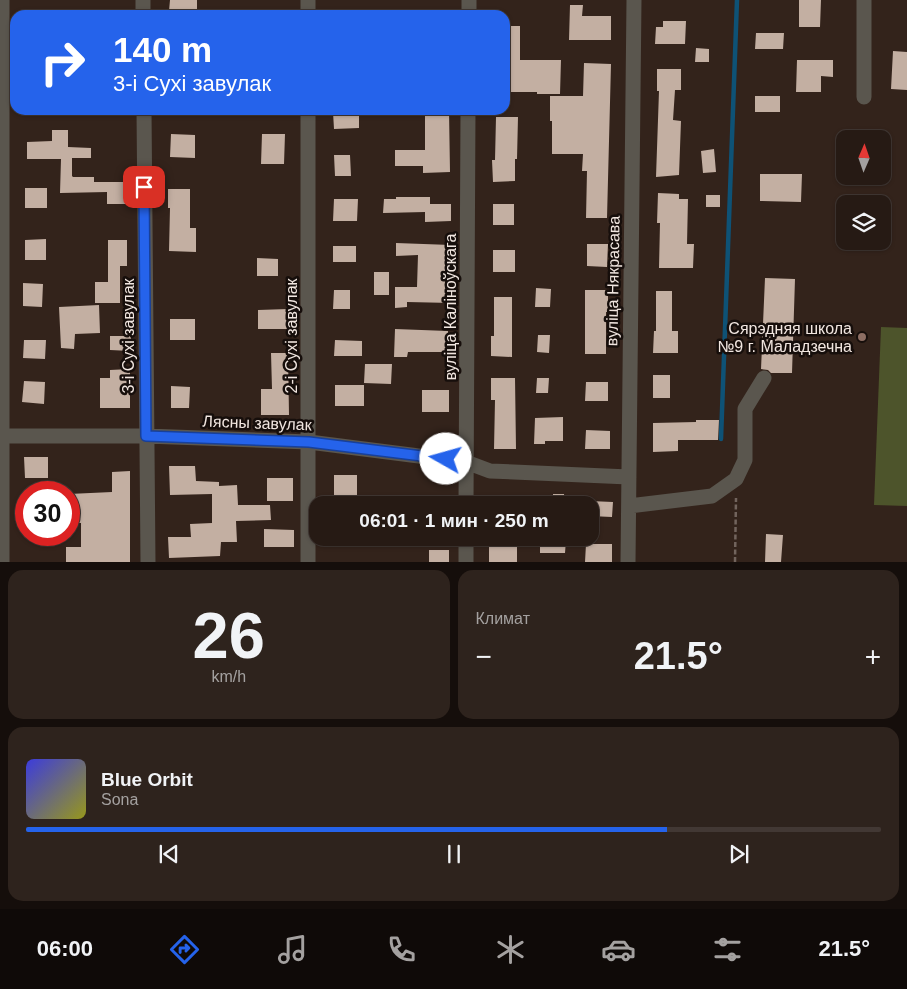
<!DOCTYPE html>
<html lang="ru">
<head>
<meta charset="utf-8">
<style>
  body { margin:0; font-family:Arial,sans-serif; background:#2e231d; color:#f1f3f6; height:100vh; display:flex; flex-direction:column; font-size:19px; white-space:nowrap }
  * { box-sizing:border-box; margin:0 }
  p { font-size:16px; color:#a4a1a0 }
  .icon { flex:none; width:28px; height:28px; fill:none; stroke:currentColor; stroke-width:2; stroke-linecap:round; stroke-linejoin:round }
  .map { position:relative; height:562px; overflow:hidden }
  .sheet { display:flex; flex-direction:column; gap:8px; padding:8px; background:#150e0b; flex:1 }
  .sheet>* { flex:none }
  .hud { position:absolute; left:10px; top:10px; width:500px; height:105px; border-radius:15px; box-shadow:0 1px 4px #0004,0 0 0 1px #423834; background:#2563eb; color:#fff; overflow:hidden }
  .needle { width:32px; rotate:2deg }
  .fabs { position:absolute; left:836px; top:130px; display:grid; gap:10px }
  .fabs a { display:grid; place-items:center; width:55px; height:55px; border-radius:10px; background:#261a14; box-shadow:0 1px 4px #0004,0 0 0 1px #423834; font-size:25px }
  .speed { position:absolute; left:15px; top:481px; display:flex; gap:10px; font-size:25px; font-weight:700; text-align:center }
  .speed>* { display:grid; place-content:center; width:65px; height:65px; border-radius:50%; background:#261a14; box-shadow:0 1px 4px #0004,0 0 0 1px #423834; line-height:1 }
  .speed .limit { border:8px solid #d22; background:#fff; color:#111 }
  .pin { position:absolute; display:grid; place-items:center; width:42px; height:42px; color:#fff; margin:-21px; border-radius:10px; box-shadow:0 2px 8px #0006 }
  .me { position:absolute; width:55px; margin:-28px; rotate:277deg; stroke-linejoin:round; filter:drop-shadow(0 0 4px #0008) }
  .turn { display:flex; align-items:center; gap:18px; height:105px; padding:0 20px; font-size:22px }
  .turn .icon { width:65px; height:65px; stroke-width:2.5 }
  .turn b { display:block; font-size:35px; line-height:42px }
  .big { font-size:38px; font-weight:700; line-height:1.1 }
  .sheet .card { flex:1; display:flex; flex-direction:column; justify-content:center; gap:8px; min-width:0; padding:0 18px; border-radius:15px; background:#2e231d }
  .sheet .dial { align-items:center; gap:0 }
  .dial b { font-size:65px; line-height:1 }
  .song { display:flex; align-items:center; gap:15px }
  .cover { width:60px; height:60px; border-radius:8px; background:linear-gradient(135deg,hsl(240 70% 55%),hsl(60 70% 35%)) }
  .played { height:5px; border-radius:2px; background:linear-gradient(90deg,#2563eb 75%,#423834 75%) }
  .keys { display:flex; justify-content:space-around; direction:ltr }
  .heat { display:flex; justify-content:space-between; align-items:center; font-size:28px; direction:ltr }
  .sheet .tiles { flex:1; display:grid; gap:8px; grid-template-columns:1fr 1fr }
  .card:last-child { grid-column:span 2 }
  .trip { position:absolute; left:309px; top:496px; width:290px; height:50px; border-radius:15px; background:#261a14; box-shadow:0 1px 4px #0004,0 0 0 1px #423834; font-weight:700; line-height:50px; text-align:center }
  .menu { display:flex; height:80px; justify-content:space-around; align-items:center; background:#0f0a08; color:#a4a1a0 }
  .menu .icon { width:35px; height:35px }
  .menu .selected { color:#2563eb }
  .menu b { font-size:22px; color:#f1f3f6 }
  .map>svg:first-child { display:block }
  .green { fill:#4d542b }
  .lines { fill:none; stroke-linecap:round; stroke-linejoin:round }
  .stream { stroke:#0e5276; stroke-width:4.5 }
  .building { fill:#c3afa2 }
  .path { stroke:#72645d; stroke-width:2.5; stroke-dasharray:5 2.5; stroke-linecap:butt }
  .minor { stroke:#5a564e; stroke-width:15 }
  .route-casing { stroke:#184099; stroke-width:12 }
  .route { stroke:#2563eb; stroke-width:9 }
  .education-dot { fill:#8d6e63; stroke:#160e0b; stroke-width:2 }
  .labels { text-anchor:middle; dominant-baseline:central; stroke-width:5; stroke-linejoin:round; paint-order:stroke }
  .street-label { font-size:16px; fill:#f1e6e0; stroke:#160e0b }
  .poi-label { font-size:16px; fill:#f1e6e0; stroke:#160e0b; text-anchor:end }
</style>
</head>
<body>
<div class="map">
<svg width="907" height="562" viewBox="0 0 907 562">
  <rect width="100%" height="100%" fill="#33231b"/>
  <path class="green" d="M881 327 907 328V506L874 505Z"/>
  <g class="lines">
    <path class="stream" d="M721 439 737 0"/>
  </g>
  <path class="building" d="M170 0H197V12L169 11Z
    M799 0H821L820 27H799Z
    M570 5H583L582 16H611V40H569Z
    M663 21H686L685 44H655L656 27H663Z
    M505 26H520V60H561L560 94H537V92H505Z
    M756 33H784L783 49H755Z
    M696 48 709 49V62H695Z
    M893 51 907 52V90L891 89Z
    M797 60H833V77L821 76V92H796Z
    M584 63 611 64 607 218H586L587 171H582L583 154H552V121H550V96H583Z
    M657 69H681V90H675L673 120 681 121 679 175 656 177 659 91H657Z
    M755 96H780V112H755Z
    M425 110H449L450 172 423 173V166H395V150H425Z
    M359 111V128L334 129 333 112Z
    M496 117H518L517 159H515V181L493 182 492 160H495Z
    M52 130H68V147L91 148V158H72V176L73 177H94V182H129V204H107V192L60 193 61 159H27V142L52 141Z
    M171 134 195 135V158L170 157Z
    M262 134H285L284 164H261Z
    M714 149 716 172 703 173 701 151Z
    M334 155H350L351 176H335Z
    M760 174H802L801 202 760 201Z
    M25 188H47V208H25Z
    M168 189H190V228H196V252L169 251 170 208H168Z
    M658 193 679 194V199H688L687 244H694L693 268H659L660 223H657Z
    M706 195H720V207H706Z
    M396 197H430V204H451V221L425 222V212L383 213 384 199H396Z
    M334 199H358L357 221H333Z
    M493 204H514V225H493Z
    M46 239V260H25V240Z
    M108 240H127V266H120V303H95V282H108Z
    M396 243 451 245 450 284H452V303L407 302V307L395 308V287H417L418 255 396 256Z
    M587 244H608L607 267 587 266Z
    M333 246H356V262H333Z
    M493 250H515V272H493Z
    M257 258 278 259V276H257Z
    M374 272H389V295H374Z
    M765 278 795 279 792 373H771L768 370 761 369Z
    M23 283 43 284 42 307 23 306Z
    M536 288 551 289 550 307H535Z
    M334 290H350V309H333Z
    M585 290H608V312H606V354H585Z
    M656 291H672V331H678V353H653L654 331H656Z
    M494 297H512V357L491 356V336H494Z
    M99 305 100 333 75 334 74 349 61 348 59 307Z
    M288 309V329H258V310Z
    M170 319H195V340H170Z
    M395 329 448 331V352H408L407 357H394Z
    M538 335H550L549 353 537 352Z
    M110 336H131V351L110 350Z
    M24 340H46L45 359 23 358Z
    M335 340 362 341V356H334Z
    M271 353H288L289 415H261V389H272Z
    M365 364H392L391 384 364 383Z
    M130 369V408H100V378H110V370Z
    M653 375H670V398H653Z
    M491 378H515L516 449H494L495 400H491Z
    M537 378H549L548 393H536Z
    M24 381 45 382 44 404 22 402Z
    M586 382H608V401H585Z
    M335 385H364V406H335Z
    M171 386 190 387 189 408H171Z
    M422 390H449V412H422Z
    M563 417V441H545V444H534L535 418Z
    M696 420H719L718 440H678V451L653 452V423L696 422Z
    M586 430 610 431V449H585Z
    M24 457H48V478H25Z
    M169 466H195L196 481 219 482V486L237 485 238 505H270L271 520 236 521 237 542H221L220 556 169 558 168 537H191L190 524 212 523V494L170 495Z
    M130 471V562H66V547H81V523H69V494L112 492V472Z
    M334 475H357V500H334Z
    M267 478H293V501H267Z
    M553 494H564L565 505H553Z
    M590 501 613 502 612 517 590 516Z
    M264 529 294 530V547H264Z
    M766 534 783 535 781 562H765Z
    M540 539 566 540 565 553H540Z
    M489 541H517V562H489Z
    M586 544H612V562H585Z
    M429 550H449V562H429Z"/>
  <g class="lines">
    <path class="path" d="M735 562 736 498"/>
    <path class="minor" d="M2 0V562
      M143 0V15
      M308 0V15
      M864 0V97
      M469 15V0
      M144 110 148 562
      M308 110V562
      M0 436H146L309 442 466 462 490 471 629 477
      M466 505 468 110
      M629 506 712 496 736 479 745 460V409L764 378
      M466 562V538
      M628 562 634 0"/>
  </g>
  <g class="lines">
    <defs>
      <path id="route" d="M144 187 146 436 309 442 446 459"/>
    </defs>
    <use href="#route" class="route-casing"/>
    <use href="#route" class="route"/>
  </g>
  <circle class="education-dot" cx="862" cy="337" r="5"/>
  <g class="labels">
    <g class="street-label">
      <text transform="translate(613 281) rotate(-89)">вуліца Някрасава</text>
      <text transform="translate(450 307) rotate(-90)">вуліца Каліноўскага</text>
      <text transform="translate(128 336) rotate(-90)">3-і Сухі завулак</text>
      <text transform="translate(291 336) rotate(-90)">2-і Сухі завулак</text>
      <text transform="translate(257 423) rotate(2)">Лясны завулак</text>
    </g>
    <g class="poi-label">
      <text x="852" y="328">Сярэдняя школа<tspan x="852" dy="18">№9 г. Маладзечна</tspan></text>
    </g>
  </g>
</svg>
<div class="fabs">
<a><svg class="needle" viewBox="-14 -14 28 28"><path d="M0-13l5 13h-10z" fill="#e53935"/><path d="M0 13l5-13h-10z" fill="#a4a1a0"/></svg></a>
<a><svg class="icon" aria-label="layers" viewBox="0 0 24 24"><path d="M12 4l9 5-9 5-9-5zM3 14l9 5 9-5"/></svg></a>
</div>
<div class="speed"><div class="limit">30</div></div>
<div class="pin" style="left:144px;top:187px;background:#d93025"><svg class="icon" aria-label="arrive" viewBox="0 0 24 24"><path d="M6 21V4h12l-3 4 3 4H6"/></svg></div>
<svg class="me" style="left:446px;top:459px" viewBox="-20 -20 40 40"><circle r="19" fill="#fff"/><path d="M0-13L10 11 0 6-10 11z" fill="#2563eb"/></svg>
<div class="trip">06:01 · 1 мин · 250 m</div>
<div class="hud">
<div class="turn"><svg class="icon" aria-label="right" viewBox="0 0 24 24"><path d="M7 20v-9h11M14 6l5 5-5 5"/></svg><div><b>140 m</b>3-і Сухі завулак</div></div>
</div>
</div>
<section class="sheet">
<div class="tiles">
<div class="card dial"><b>26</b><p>km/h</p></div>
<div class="card"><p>Климат</p>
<div class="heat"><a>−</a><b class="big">21.5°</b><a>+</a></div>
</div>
<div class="card">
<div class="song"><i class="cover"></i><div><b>Blue Orbit</b><p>Sona</p></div></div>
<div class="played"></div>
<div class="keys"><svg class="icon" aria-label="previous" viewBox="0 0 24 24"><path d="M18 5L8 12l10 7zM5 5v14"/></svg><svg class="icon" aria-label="pause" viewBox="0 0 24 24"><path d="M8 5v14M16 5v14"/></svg><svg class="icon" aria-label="next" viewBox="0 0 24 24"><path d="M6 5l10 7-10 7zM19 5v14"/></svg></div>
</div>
</div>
</section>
<nav class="menu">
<b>06:00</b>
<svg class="icon selected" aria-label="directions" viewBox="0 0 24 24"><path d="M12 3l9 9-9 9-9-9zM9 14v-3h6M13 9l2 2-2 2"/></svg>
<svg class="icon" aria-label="music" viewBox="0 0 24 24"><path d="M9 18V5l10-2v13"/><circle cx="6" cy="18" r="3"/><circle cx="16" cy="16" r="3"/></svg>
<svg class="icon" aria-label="phone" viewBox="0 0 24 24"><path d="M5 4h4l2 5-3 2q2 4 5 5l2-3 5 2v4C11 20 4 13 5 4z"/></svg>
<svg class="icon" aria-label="climate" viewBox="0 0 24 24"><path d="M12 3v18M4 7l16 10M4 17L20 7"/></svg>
<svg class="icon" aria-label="car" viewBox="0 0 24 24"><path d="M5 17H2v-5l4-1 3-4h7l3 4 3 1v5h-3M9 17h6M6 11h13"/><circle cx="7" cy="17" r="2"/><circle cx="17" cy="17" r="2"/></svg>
<svg class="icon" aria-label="filters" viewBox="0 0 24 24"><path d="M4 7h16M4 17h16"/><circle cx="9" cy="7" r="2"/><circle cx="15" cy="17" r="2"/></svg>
<b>21.5°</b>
</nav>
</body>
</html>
